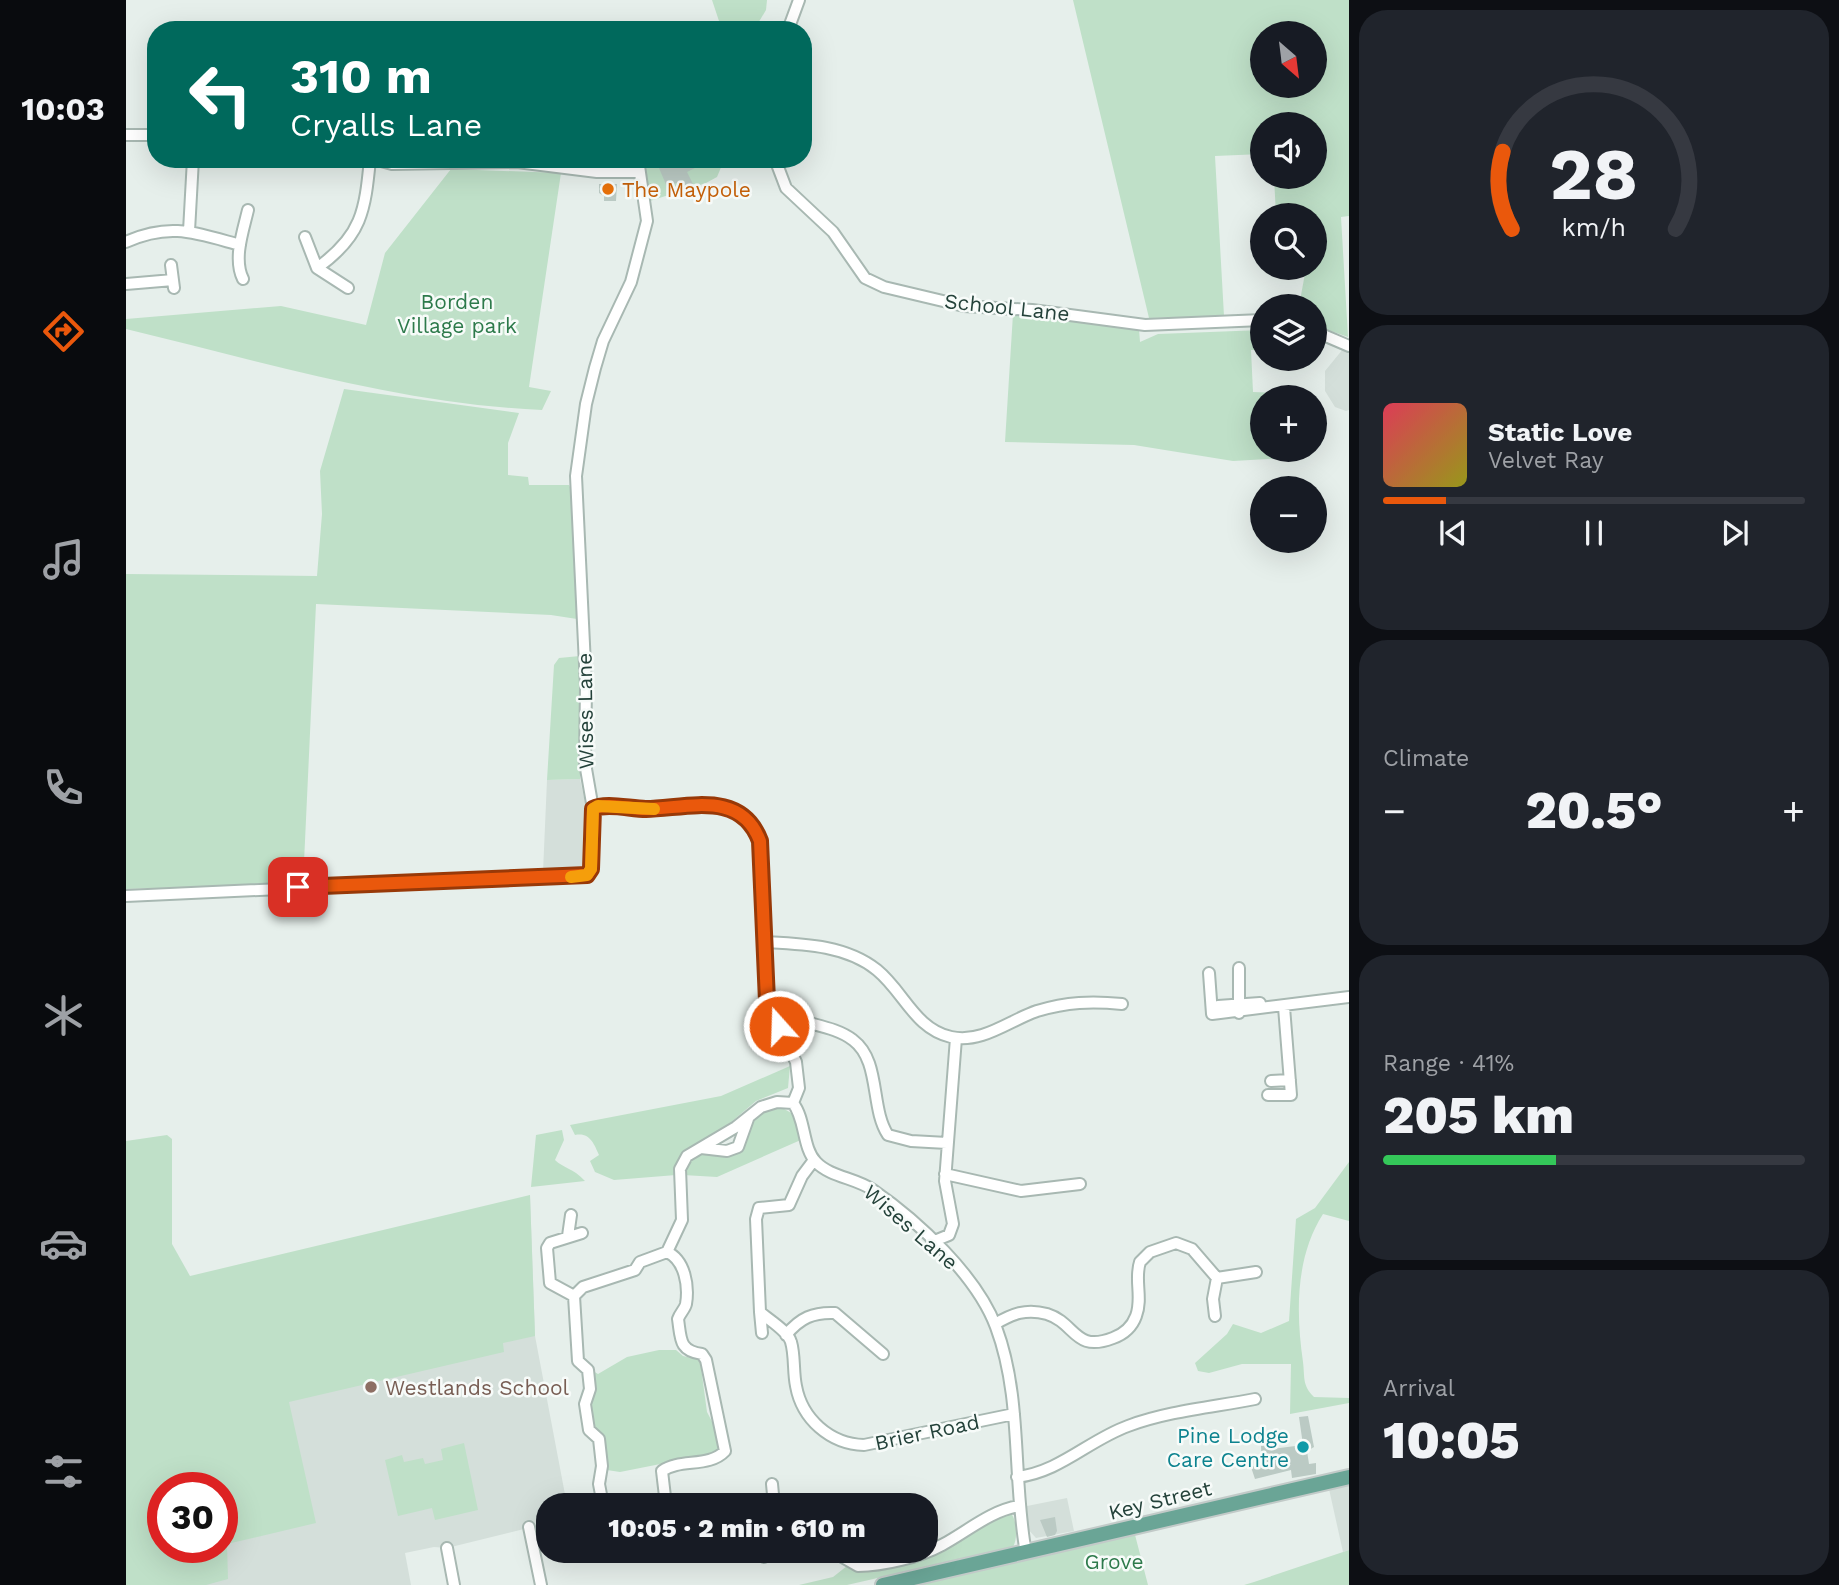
<!DOCTYPE html>
<html lang="en">
<head>
<meta charset="utf-8">
<style>
  body { margin:0; font-family:"Work Sans",sans-serif; background:#20242c; color:#f1f3f6; height:100vh; display:flex; flex-direction:column; font-size:26px; white-space:nowrap }
  * { box-sizing:border-box; margin:0 }
  p { font-size:23px; color:#9ea1a6 }
  .icon { flex:none; width:38px; height:38px; fill:none; stroke:currentColor; stroke-width:2; stroke-linecap:round; stroke-linejoin:round }
  .map { position:relative; flex:1; overflow:hidden }
  .side { display:flex; flex-direction:column; gap:10px; padding:10px; background:#0d0f14; width:490px }
  .side>* { flex:none }
  .top-card { position:absolute; left:21px; top:21px; width:665px; height:147px; border-radius:28px; box-shadow:0 7px 28px #0002; background:#00695c; color:#fff; overflow:hidden }
  .needle { width:46px; rotate:152deg }
  .controls { position:absolute; left:1124px; top:21px; display:grid; gap:14px }
  .controls a { display:grid; place-items:center; width:77px; height:77px; border-radius:50%; background:#171b24; box-shadow:0 7px 28px #0002; font-size:35px }
  .speed { position:absolute; left:21px; top:1472px; display:flex; gap:14px; font-size:35px; font-weight:700; text-align:center }
  .speed>* { display:grid; place-content:center; width:91px; height:91px; border-radius:50%; background:#171b24; box-shadow:0 7px 28px #0002; line-height:1 }
  .speed .limit { border:10px solid #d22; background:#fff; color:#111 }
  .pin { position:absolute; display:grid; place-items:center; width:60px; height:60px; color:#fff; margin:-30px; border-radius:14px; box-shadow:0 4px 10px #0006 }
  .me { position:absolute; width:77px; margin:-38px; rotate:340deg; stroke-linejoin:round; filter:drop-shadow(0 0 5px #0008) }
  .turn { display:flex; align-items:center; gap:24px; height:147px; padding:0 28px; font-size:32px }
  .turn .icon { width:91px; height:91px; stroke-width:2.5 }
  .turn b { display:block; font-size:49px; line-height:60px }
  .big { font-size:52px; font-weight:800; line-height:1.1 }
  .side .widget { flex:1; display:flex; flex-direction:column; justify-content:center; gap:10px; min-width:0; padding:0 24px; border-radius:28px; background:#20242c }
  .side .dial { align-items:center; gap:0 }
  .dial svg { height:182px; overflow:visible; fill:none; stroke:#363941; stroke-width:7; stroke-linecap:round; text-anchor:middle }
  .dial text { fill:#f1f3f6; stroke:none }
  .song { display:flex; align-items:center; gap:21px }
  .cover { width:84px; height:84px; border-radius:10px; background:linear-gradient(135deg,hsl(350 70% 55%),hsl(60 70% 35%)) }
  .played { height:7px; border-radius:4px; background:linear-gradient(90deg,#ea580c 15%,#363941 15%) }
  .keys { display:flex; justify-content:space-around; direction:ltr }
  .heat { display:flex; justify-content:space-between; align-items:center; font-size:38px; direction:ltr }
  .charge { height:10px; border-radius:5px; background:linear-gradient(90deg,#34c759 41%,#363941 0) }
  .trip { position:absolute; left:410px; top:1493px; width:402px; height:70px; border-radius:28px; background:#171b24; box-shadow:0 7px 28px #0002; font-weight:800; line-height:70px; text-align:center }
  main { display:flex; flex:1; min-height:0 }
  .tabs { display:flex; flex-direction:column; width:126px; justify-content:space-around; align-items:center; background:#090b0e; color:#9ea1a6 }
  .tabs .icon { width:49px; height:49px }
  .tabs .current { color:#ea580c }
  .tabs b { font-size:32px; color:#f1f3f6 }
  .map>svg:first-child { display:block }
  .built { fill:#d4dfda; fill-rule:evenodd }
  .green { fill:#bfe0c8; fill-rule:evenodd }
  .building { fill:#bbcac4 }
  .lines { fill:none; stroke-linecap:round; stroke-linejoin:round }
  .minor-casing { stroke:#a8b8b2; stroke-width:14 }
  .major-casing { stroke:#c2cac8; stroke-width:18 }
  .minor { stroke:#fff; stroke-width:10 }
  .major { stroke:#6aa596; stroke-width:14 }
  .route-casing { stroke:#983908; stroke-width:18 }
  .route { stroke:#ea580c; stroke-width:12 }
  .slow { stroke:#f59e0b; stroke-width:12 }
  .food-dot { fill:#e8710a; stroke:#f7fbf9; stroke-width:2.5 }
  .education-dot { fill:#8d6e63; stroke:#f7fbf9; stroke-width:2.5 }
  .culture-dot { fill:#0f9aa8; stroke:#f7fbf9; stroke-width:2.5 }
  .labels { text-anchor:middle; dominant-baseline:central; stroke-width:5; stroke-linejoin:round; paint-order:stroke }
  .food-label { font-size:21px; fill:#c56008; stroke:#f7fbf9; text-anchor:start }
  .park-label { font-size:21px; fill:#2d7a4b; stroke:#f7fbf9 }
  .street-label { font-size:21px; fill:#24423a; stroke:#f7fbf9 }
  .education-label { font-size:21px; fill:#785e54; stroke:#f7fbf9; text-anchor:start }
  .culture-label { font-size:21px; fill:#0d838f; stroke:#f7fbf9; text-anchor:end }
</style>
</head>
<body>
<main>
<nav class="tabs">
<b>10:03</b>
<svg class="icon current" aria-label="directions" viewBox="0 0 24 24"><path d="M12 3l9 9-9 9-9-9zM9 14v-3h6M13 9l2 2-2 2"/></svg>
<svg class="icon" aria-label="music" viewBox="0 0 24 24"><path d="M9 18V5l10-2v13"/><circle cx="6" cy="18" r="3"/><circle cx="16" cy="16" r="3"/></svg>
<svg class="icon" aria-label="phone" viewBox="0 0 24 24"><path d="M5 4h4l2 5-3 2q2 4 5 5l2-3 5 2v4C11 20 4 13 5 4z"/></svg>
<svg class="icon" aria-label="climate" viewBox="0 0 24 24"><path d="M12 3v18M4 7l16 10M4 17L20 7"/></svg>
<svg class="icon" aria-label="car" viewBox="0 0 24 24"><path d="M5 17H2v-5l4-1 3-4h7l3 4 3 1v5h-3M9 17h6M6 11h13"/><circle cx="7" cy="17" r="2"/><circle cx="17" cy="17" r="2"/></svg>
<svg class="icon" aria-label="filters" viewBox="0 0 24 24"><path d="M4 7h16M4 17h16"/><circle cx="9" cy="7" r="2"/><circle cx="15" cy="17" r="2"/></svg>
</nav>
<div class="map">
<svg width="1223" height="1585" viewBox="0 0 1223 1585">
  <rect width="100%" height="100%" fill="#e6efeb"/>
  <path class="built" d="M1217 349 1223 352V410L1220 411 1209 407 1199 391V371Z
    M454 779 462 816 463 864 457 870 417 872 421 780Z
    M404 1195 409 1336 441 1505H422V1523L321 1548 308 1547 279 1553 285 1585H0V1443ZM37 1488H96V1547H37Z
    M1223 1485V1550L1217 1552 1203 1489Z
    M941 1498 948 1531 910 1538 900 1527 901 1506Z"/>
  <path class="green" d="M586 0H641L640 10 628 30H596Z
    M947 0H1223V216L1215 217 1222 337 1188 325V306H1173L1180 268H1188V215H1150L1148 177H1188V124H1136V154L1089 156 1098 316 1023 318ZM1136 33H1188V86H1136Z
    M515 159H610L596 165 591 177 580 183 524 201Z
    M325 169 435 173 403 387 425 391 416 410C275 404 137 362 0 329V319L155 306 240 325 259 253Z
    M887 314 1006 326 1013 329 1014 342 1032 334 1136 330V350H1125L1127 392 1155 393V397H1136V450H1156L1157 458 1107 461 1008 445 879 442Z
    M218 389 393 413 382 443V475L402 477 403 485H443L445 489 451 619 425 615 190 604 177 884 0 889V574L191 576 196 514 194 471Z
    M454 656V779L421 780 428 665 433 658Z
    M664 1066 662 1088 630 1101 597 1129 567 1147 550 1175 488 1180 469 1172 464 1161 473 1155C468 1144 464 1132 449 1135L444 1125 595 1096Z
    M653 1106 667 1114 677 1139 591 1177 557 1175 566 1153H602L628 1115Z
    M436 1130 438 1140 429 1160C437 1168 447 1168 459 1181L405 1187 410 1135Z
    M41 1135 46 1139V1244L64 1276 404 1195 409 1336 377 1343 378 1352 163 1402 190 1523 101 1544 102 1579 80 1585H0V1141ZM37 1488H96V1547H37Z
    M1223 1162V1221L1197 1214C1169 1258 1170 1313 1177 1362 1179 1378 1176 1385 1188 1397L1223 1398V1403L1164 1414 1165 1364H1116L1083 1373 1072 1371 1069 1363 1101 1334 1107 1324 1135 1333 1163 1321 1170 1219 1189 1208Z
    M533 1350H550L557 1356 574 1360 581 1412 592 1433 593 1449 590 1453 494 1472 481 1470 477 1438 469 1430 465 1402 469 1394 467 1371 472 1374 501 1357Z
    M338 1443 352 1510 309 1520 306 1508 272 1516 259 1460 276 1455 278 1462 297 1458 299 1464 317 1460 315 1449Z
    M884 1512C891 1519 892 1539 887 1547L721 1585H673L707 1577 721 1566 726 1568 797 1556 874 1514Z
    M1008 1531 1022 1585H777Z
    M1223 1550V1585H1118L1128 1582Z"/>
  <path class="building" d="M555 159 557 162 570 159 573 166 561 172 567 184 560 187 557 180 541 187 533 168Z
    M473 184H491L490 201H478V196L473 193Z
    M1182 1416 1188 1447 1181 1451 1183 1464 1190 1463V1474L1166 1478 1165 1470 1129 1479 1125 1467 1136 1464 1135 1446 1145 1444 1146 1449 1177 1445 1173 1417Z
    M929 1517 931 1531 929 1535 921 1537 914 1520Z"/>
  <g class="lines">
    <defs>
      <path id="minor" d="M662 30 673 0
        M0 135H30
        M248 159 266 164 391 162 471 172H513
        M512 159 521 221 505 282 477 341 469 368 460 404 450 476 460 686 459 763 467 809 472 806C489 808 505 810 522 809 564 808 616 791 634 841L641 1001 670 1062 673 1088 667 1103
        M649 159 660 188 707 232 739 278 758 287 838 306 906 310 1019 325 1136 320
        M63 231 67 159
        M179 237 191 268 222 288
        M0 242C44 222 70 233 114 245
        M45 265 48 288
        M191 268C236 236 239 211 244 159
        M117 279C107 259 117 231 122 210
        M0 284 47 280
        M1188 331 1223 346
        M0 896 461 875 465 869 467 809
        M638 942C677 944 720 945 751 970 778 992 789 1029 825 1037 856 1044 884 1020 911 1011 941 1002 965 1001 996 1004
        M1113 968V1013
        M1083 973 1086 1014 1223 997
        M1092 1006 1134 1003
        M666 1054 676 1021C693 1026 713 1029 727 1040 755 1061 744 1108 762 1135L785 1141 821 1143
        M1145 1081 1164 1080
        M1142 1095H1165L1158 1007
        M667 1103C680 1120 676 1147 690 1162 704 1177 730 1178 747 1190 792 1221 851 1276 870 1327 897 1399 886 1478 900 1553
        M575 1148 601 1151 612 1147 622 1119
        M688 1160 676 1176 663 1205 633 1208 630 1219 634 1312C643 1320 662 1331 665 1342 669 1355 667 1372 670 1386 676 1419 704 1444 738 1445L888 1414
        M819 1174 895 1191 954 1184
        M442 1236 445 1215
        M806 1242 823 1235 827 1224 819 1181 830 1038
        M448 1296 424 1283 421 1248 424 1243 456 1233
        M634 1312 636 1333
        M1089 1316 1087 1299 1091 1278
        M869 1324C886 1314 900 1308 921 1314 950 1323 948 1353 987 1338 998 1334 1006 1327 1010 1316 1017 1298 1008 1279 1014 1262L1024 1252 1050 1243 1066 1249 1091 1278 1130 1272
        M660 1335C674 1318 687 1312 709 1313L757 1354
        M891 1477C934 1472 963 1440 1002 1426 1042 1411 1088 1407 1129 1399
        M646 1484 648 1505
        M477 1505 473 1484 476 1466 473 1439 463 1430 459 1404 464 1389 462 1370 452 1361 448 1296 457 1287 509 1270 514 1262 541 1252
        M540 1505 536 1471C554 1458 583 1468 599 1451L580 1360 576 1354C553 1351 555 1339 552 1319 554 1313 559 1309 560 1304 563 1286 559 1260 541 1252L556 1220 554 1169 561 1156 610 1127 635 1107 651 1102 667 1103
        M403 1527 415 1585
        M321 1548 328 1585
        M704 1550 732 1566C757 1566 794 1557 816 1545 842 1531 864 1511 893 1506
        M638 1557 653 1550"/>
      <path id="major" d="M757 1585 1223 1477"/>
    </defs>
    <use href="#minor" class="minor-casing"/>
    <use href="#major" class="major-casing"/>
    <use href="#minor" class="minor"/>
    <use href="#major" class="major"/>
  </g>
  <g class="lines">
    <defs>
      <path id="route" d="M172 887 461 875 465 869 467 809C480 802 504 809 520 809 562 808 615 790 634 841L641 1001 653 1026"/>
    </defs>
    <use href="#route" class="route-casing"/>
    <use href="#route" class="route"/>
    <path class="slow" d="M445 877 461 875 465 869 467 809 472 806 528 809"/>
  </g>
  <circle class="food-dot" cx="482" cy="189" r="7"/>
  <circle class="education-dot" cx="245" cy="1387" r="7"/>
  <circle class="culture-dot" cx="1177" cy="1447" r="7"/>
  <g class="labels">
    <g class="food-label">
      <text x="496" y="189">The Maypole</text>
    </g>
    <g class="park-label">
      <text x="331" y="301">Borden<tspan x="331" dy="24">Village park</tspan></text>
      <text x="988" y="1561">Grove</text>
    </g>
    <g class="street-label">
      <text transform="translate(881 307) rotate(6)">School Lane</text>
      <text transform="translate(459 711) rotate(-91)">Wises Lane</text>
      <text transform="translate(785 1227) rotate(41)">Wises Lane</text>
      <text transform="translate(801 1432) rotate(-12)">Brier Road</text>
      <text transform="translate(1034 1500) rotate(-14)">Key Street</text>
    </g>
    <g class="education-label">
      <text x="259" y="1387">Westlands School</text>
    </g>
    <g class="culture-label">
      <text x="1163" y="1435">Pine Lodge<tspan x="1163" dy="24">Care Centre</tspan></text>
    </g>
  </g>
</svg>
<div class="controls">
<a><svg class="needle" viewBox="-14 -14 28 28"><path d="M0-13l5 13h-10z" fill="#e53935"/><path d="M0 13l5-13h-10z" fill="#9ea1a6"/></svg></a>
<a><svg class="icon" aria-label="sound" viewBox="0 0 24 24"><path d="M4 9h4l5-4v14l-5-4H4zM17 9q2 3 0 6"/></svg></a>
<a><svg class="icon" aria-label="search" viewBox="0 0 24 24"><circle cx="10" cy="10" r="6"/><path d="M15 15l6 6"/></svg></a>
<a><svg class="icon" aria-label="layers" viewBox="0 0 24 24"><path d="M12 4l9 5-9 5-9-5zM3 14l9 5 9-5"/></svg></a>
<a>+</a>
<a>−</a>
</div>
<div class="speed"><div class="limit">30</div></div>
<div class="pin" style="left:172px;top:887px;background:#d93025"><svg class="icon" aria-label="arrive" viewBox="0 0 24 24"><path d="M6 21V4h12l-3 4 3 4H6"/></svg></div>
<svg class="me" style="left:653px;top:1026px" viewBox="-20 -20 40 40"><circle r="17" fill="#ea580c" stroke="#fff" stroke-width="3"/><path d="M0-11L8 9 0 5-8 9z" fill="#fff"/></svg>
<div class="trip">10:05 · 2 min · 610 m</div>
<div class="top-card">
<div class="turn"><svg class="icon" aria-label="left" viewBox="0 0 24 24"><path d="M17 20v-9H6M10 6l-5 5 5 5"/></svg><div><b>310 m</b>Cryalls Lane</div></div>
</div>
</div>
<section class="side">
<div class="widget dial"><svg viewBox="0 0 100 80">
<path d="M14 69A42 42 0 1 1 86 69"/>
<path d="M14 69A42 42 0 0 1 10 35" stroke="#ea580c"/>
<text x="50" y="56" font-size="32" font-weight="700">28</text>
<text x="50" y="72" font-size="11">km/h</text>
</svg></div>
<div class="widget">
<div class="song"><i class="cover"></i><div><b>Static Love</b><p>Velvet Ray</p></div></div>
<div class="played"></div>
<div class="keys"><svg class="icon" aria-label="previous" viewBox="0 0 24 24"><path d="M18 5L8 12l10 7zM5 5v14"/></svg><svg class="icon" aria-label="pause" viewBox="0 0 24 24"><path d="M8 5v14M16 5v14"/></svg><svg class="icon" aria-label="next" viewBox="0 0 24 24"><path d="M6 5l10 7-10 7zM19 5v14"/></svg></div>
</div>
<div class="widget"><p>Climate</p>
<div class="heat"><a>−</a><b class="big">20.5°</b><a>+</a></div>
</div>
<div class="widget"><p>Range · 41%</p><b class="big">205 km</b><div class="charge"></div></div>
<div class="widget"><p>Arrival</p><b class="big">10:05</b></div>
</section>
</main>
</body>
</html>
